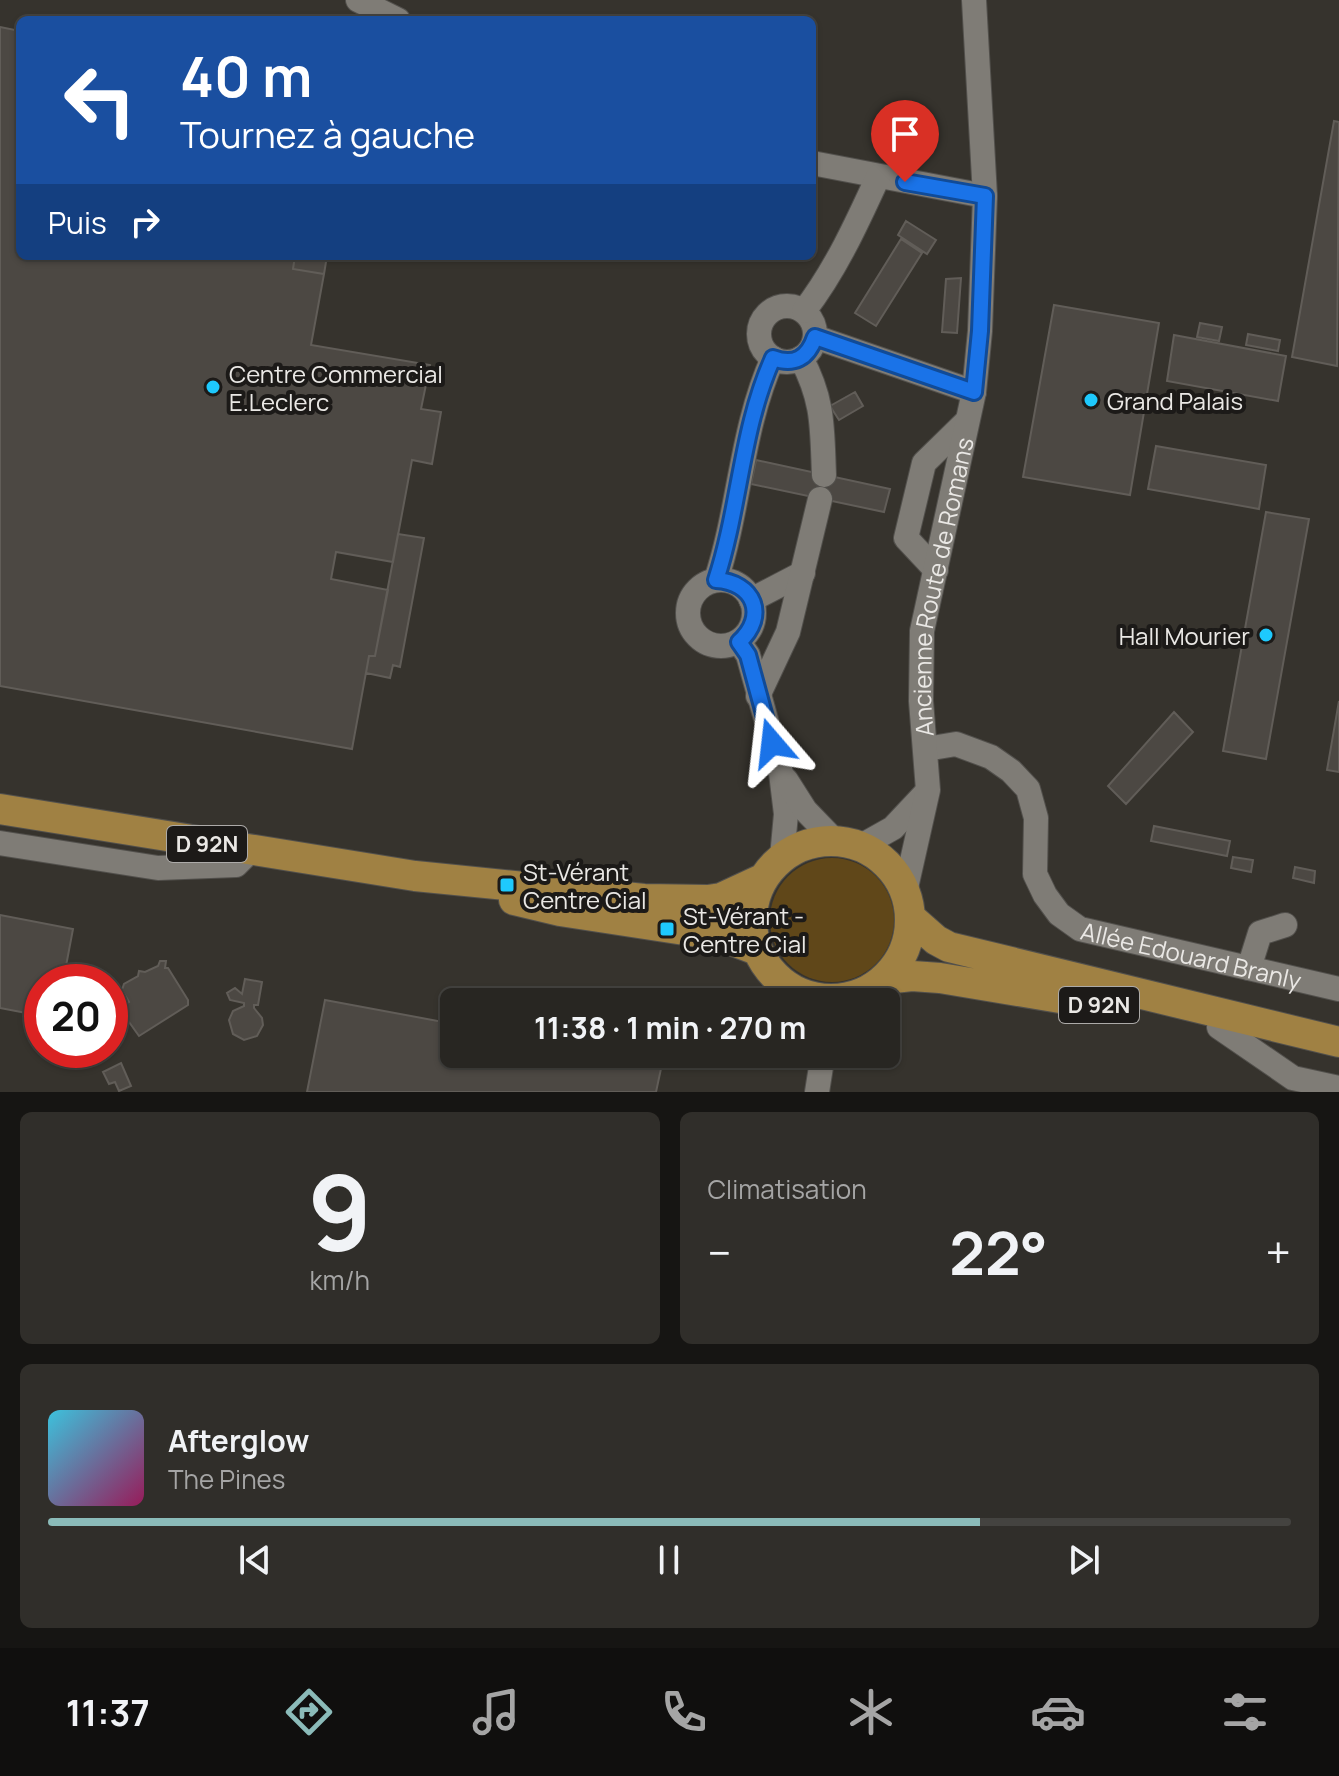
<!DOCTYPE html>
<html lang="fr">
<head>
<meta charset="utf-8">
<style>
  body { margin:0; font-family:Manrope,sans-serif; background:#302e2a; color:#f1f3f6; height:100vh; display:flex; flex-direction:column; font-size:30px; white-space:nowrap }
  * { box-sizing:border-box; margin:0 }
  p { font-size:26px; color:#a5a5a5 }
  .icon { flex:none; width:44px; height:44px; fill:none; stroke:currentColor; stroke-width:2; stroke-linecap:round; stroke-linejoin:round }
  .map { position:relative; height:1092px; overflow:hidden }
  .sheet { display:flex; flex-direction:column; gap:20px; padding:20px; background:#161513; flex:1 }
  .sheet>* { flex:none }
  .top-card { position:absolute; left:16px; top:16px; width:800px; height:244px; border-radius:12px; box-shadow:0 2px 6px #0004,0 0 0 2px #444340; background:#1a4fa0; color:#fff; overflow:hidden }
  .speed { position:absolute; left:24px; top:964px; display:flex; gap:16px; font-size:40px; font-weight:700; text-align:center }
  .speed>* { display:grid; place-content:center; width:104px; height:104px; border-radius:50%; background:#282622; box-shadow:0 2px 6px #0004,0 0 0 2px #444340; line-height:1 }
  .speed .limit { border:12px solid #d22; background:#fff; color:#111 }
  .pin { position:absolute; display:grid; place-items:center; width:68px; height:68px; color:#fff; margin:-82px -34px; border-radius:50% 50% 50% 0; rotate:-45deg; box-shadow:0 0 8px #0007 }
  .pin .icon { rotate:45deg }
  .me { position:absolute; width:88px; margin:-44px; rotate:343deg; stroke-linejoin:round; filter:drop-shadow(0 0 6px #0008) }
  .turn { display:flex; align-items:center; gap:28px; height:168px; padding:0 32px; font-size:36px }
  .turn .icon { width:104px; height:104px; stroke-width:2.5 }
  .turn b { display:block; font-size:56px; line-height:68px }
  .then { display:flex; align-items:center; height:76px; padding:0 32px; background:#0003; gap:16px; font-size:30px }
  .big { font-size:60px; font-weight:700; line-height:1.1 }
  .sheet .card { flex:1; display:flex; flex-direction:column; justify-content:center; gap:12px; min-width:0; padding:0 28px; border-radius:12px; background:#302e2a }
  .sheet .dial { align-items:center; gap:0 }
  .dial b { font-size:104px; line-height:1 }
  .song { display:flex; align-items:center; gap:24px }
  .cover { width:96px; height:96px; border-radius:12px; background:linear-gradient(135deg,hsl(190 70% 55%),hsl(330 70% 35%)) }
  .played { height:8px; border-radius:4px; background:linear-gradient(90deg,#8bbbb9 75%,#444340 75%) }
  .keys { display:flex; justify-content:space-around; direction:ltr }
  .heat { display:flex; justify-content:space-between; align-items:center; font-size:44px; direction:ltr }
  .sheet .tiles { flex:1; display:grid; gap:20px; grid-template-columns:1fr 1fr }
  .card:last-child { grid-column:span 2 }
  .trip { position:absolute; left:440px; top:988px; width:460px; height:80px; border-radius:12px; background:#282622; box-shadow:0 2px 6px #0004,0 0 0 2px #444340; font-weight:700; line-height:80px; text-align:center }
  .menu { display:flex; height:128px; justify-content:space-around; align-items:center; background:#100f0e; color:#a5a5a5 }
  .menu .icon { width:56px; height:56px }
  .menu .selected { color:#8bbbb9 }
  .menu b { font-size:36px; color:#f1f3f6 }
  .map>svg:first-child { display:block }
  .green { fill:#604719 }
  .building { fill:#4c4843; stroke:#615d58; stroke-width:2 }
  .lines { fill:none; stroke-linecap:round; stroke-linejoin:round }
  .minor-casing { stroke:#52504c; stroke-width:26 }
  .major-casing { stroke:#52504c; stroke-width:32 }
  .minor { stroke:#7f7c76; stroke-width:24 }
  .major { stroke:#a08143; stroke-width:30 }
  .route-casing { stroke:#114b97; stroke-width:20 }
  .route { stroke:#1a73e8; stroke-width:14 }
  .poi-dot { fill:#1ec9fd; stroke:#1c1a18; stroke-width:3 }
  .labels { text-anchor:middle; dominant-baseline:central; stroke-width:8; stroke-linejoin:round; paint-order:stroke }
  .shield { fill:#1c1a18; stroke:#acaaa8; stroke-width:2 }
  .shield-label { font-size:22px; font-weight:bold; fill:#eae8e5 }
  .poi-label { font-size:24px; fill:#eae8e5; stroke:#1c1a18; text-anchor:start }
  .street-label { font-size:24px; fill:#eae8e5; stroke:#1c1a18 }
</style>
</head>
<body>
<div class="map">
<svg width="1339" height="1092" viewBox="0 0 1339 1092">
  <rect width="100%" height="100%" fill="#36332d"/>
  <path class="green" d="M770 920a62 62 0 1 1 124 0a62 62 0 1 1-124 0Z"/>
  <path class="building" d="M0 27 20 31V256H295L293 269 324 274 311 345 430 365 421 409 441 412 432 464 412 460 393 562 336 552 331 579 388 590 375 656H369L352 749 0 686Z
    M1334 121 1339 122 1337 366 1292 357Z
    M906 221 936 240 927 254 898 235Z
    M901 239 922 253 876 326 855 313Z
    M295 256H327L324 274 293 269Z
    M961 278 957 333 942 332 946 279Z
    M1054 305 1159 323 1130 495 1023 477Z
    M1200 323 1222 327 1219 341 1197 337Z
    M1248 334 1280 340 1278 351 1246 345Z
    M1174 335 1286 356 1278 401 1167 381Z
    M855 392 863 406 839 420 830 406Z
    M1156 446 1266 465 1259 509 1148 489Z
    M756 460 890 489 884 512 751 484Z
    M1266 512 1309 519 1266 759 1223 751Z
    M398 534 424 538 400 667 393 665 390 678 366 673 369 656H375Z
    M1339 701V772L1327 770Z
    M1174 712 1193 732 1126 804 1108 786Z
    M1154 826 1230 841 1227 856 1151 841Z
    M1233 857 1253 860 1251 872 1231 868Z
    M1295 867 1315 871 1314 883 1293 878Z
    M0 915 73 929 63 982H42V1016L0 1008Z
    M160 961H166L165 968H168L188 1000V1005L139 1036 124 1015 127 1011 123 1006 129 1002 122 990 124 984 138 976 139 971 145 972 158 966Z
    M245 979 262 982 258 1005H254V1008L262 1018 263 1025 257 1036 244 1040 233 1034 229 1020 233 1011 244 1006V1003L230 1000 227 993 235 988 242 994Z
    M325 1000 454 1024V1054H610L662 1064 656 1092H307Z
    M121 1063 131 1086 119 1091 115 1082 109 1084 103 1072Z"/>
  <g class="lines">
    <defs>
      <g id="minor">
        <path d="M358 0 398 20"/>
        <path d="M812 163 985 196"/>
        <circle cx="787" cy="334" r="28"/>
        <path d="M804 311C835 271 857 223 878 177"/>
        <path d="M815 337 974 392"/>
        <path d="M801 358C824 401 822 428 824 475"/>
        <path d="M936 570 906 538 924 463 967 421"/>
        <circle cx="721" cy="613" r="33"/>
        <path d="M716 580C740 507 741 429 773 358"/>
        <path d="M751 600 803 573"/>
        <path d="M739 642 748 655 781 773 786 814 782 857"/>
        <path d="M758 696 788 632 820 499"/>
        <path id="s1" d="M926 749 956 744 991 757 1011 771 1028 789 1036 818 1035 874 1045 895 1059 914 1080 929 1339 989"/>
        <path d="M786 780 805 810 834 840"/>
        <path d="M0 843 158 868 236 865 250 851"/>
        <path d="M861 846 893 828 924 795"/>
        <path id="s2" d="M905 892 928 790 921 701 922 631 974 392 980 331 985 196 974 0"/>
        <path d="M1249 968 1260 933 1285 925"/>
        <path d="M795 991 799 1002"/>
        <path d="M847 1002 850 997"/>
        <path d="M1219 1027 1293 1078 1339 1088"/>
        <path d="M817 1092 823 1054"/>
      </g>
      <path id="major" d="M0 809 415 876 644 899 708 900 721 898 762 879
        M752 920a79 79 0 1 1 158 0a79 79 0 1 1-158 0Z
        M514 900 560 911 717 935 757 950
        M911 918 936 940 949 947 1339 1042
        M884 979 912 976 940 978 1108 1006"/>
    </defs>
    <use href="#minor" class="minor-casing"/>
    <use href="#major" class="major-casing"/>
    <use href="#minor" class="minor"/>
    <use href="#major" class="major"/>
  </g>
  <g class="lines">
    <defs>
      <path id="route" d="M772 743 748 655 739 642C768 616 754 582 716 580 740 507 741 429 773 358 794 366 808 358 815 337L974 392 980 331 985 196 905 182"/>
    </defs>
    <use href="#route" class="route-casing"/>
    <use href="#route" class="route"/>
  </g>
  <g class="poi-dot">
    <circle cx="213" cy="387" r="8"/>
    <circle cx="1091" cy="400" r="8"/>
    <circle cx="1266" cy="635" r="8"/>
    <rect x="499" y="877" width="16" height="16" rx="4"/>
    <rect x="659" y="921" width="16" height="16" rx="4"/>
  </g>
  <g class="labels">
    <g class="shield">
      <rect x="167" y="826" width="80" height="36" rx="6"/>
      <rect x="1059" y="987" width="80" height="36" rx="6"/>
    </g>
    <g class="shield-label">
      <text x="207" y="844">D 92N</text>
      <text x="1099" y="1005">D 92N</text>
    </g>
    <g class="poi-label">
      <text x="229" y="373">Centre Commercial<tspan x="229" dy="28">E.Leclerc</tspan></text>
      <text x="1107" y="400">Grand Palais</text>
      <text x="1250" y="635" text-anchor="end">Hall Mourier</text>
      <text x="523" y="871">St-Vérant<tspan x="523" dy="28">Centre Cial</tspan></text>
      <text x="683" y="915">St-Vérant -<tspan x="683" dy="28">Centre Cial</tspan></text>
    </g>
    <g class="street-label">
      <text stroke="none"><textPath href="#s2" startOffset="310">Ancienne Route de Romans</textPath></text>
      <text stroke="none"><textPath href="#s1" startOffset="390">Allée Edouard Branly</textPath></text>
    </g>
  </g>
</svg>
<div class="speed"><div class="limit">20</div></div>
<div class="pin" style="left:905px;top:182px;background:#d93025"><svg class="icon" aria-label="arrive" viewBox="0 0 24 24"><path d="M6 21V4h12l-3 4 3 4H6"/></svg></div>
<svg class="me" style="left:772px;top:743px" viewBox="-20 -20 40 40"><path d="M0-17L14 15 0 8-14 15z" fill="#1a73e8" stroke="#fff" stroke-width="4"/></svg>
<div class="trip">11:38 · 1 min · 270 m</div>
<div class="top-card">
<div class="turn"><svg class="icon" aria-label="left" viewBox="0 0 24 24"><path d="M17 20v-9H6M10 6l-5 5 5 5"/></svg><div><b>40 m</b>Tournez à gauche</div></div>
<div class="then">Puis<svg class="icon" aria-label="right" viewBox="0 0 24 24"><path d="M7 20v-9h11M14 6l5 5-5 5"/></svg></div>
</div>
</div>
<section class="sheet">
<div class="tiles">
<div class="card dial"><b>9</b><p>km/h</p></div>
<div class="card"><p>Climatisation</p>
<div class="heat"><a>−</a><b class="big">22°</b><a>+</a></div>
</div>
<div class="card">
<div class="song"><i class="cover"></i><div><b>Afterglow</b><p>The Pines</p></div></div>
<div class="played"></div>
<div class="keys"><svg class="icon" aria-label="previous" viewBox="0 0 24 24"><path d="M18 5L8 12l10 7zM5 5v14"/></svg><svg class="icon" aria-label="pause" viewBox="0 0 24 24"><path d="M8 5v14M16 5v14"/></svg><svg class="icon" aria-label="next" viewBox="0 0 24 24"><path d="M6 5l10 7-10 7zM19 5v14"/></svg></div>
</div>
</div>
</section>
<nav class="menu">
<b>11:37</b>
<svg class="icon selected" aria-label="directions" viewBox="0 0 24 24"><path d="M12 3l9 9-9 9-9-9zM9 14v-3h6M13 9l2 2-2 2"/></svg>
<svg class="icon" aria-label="music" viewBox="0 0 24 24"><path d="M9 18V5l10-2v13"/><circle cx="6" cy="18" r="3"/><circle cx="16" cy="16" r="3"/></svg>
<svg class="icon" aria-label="phone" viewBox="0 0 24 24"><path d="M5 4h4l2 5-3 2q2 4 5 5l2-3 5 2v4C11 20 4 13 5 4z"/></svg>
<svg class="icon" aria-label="climate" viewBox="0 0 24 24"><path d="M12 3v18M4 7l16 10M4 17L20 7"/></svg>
<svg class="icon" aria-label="car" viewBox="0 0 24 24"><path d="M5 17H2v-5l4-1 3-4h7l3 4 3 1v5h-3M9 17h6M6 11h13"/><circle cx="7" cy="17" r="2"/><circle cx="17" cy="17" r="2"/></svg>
<svg class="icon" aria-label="filters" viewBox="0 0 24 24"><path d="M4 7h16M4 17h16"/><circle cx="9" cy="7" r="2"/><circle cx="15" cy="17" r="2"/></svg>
</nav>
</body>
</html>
